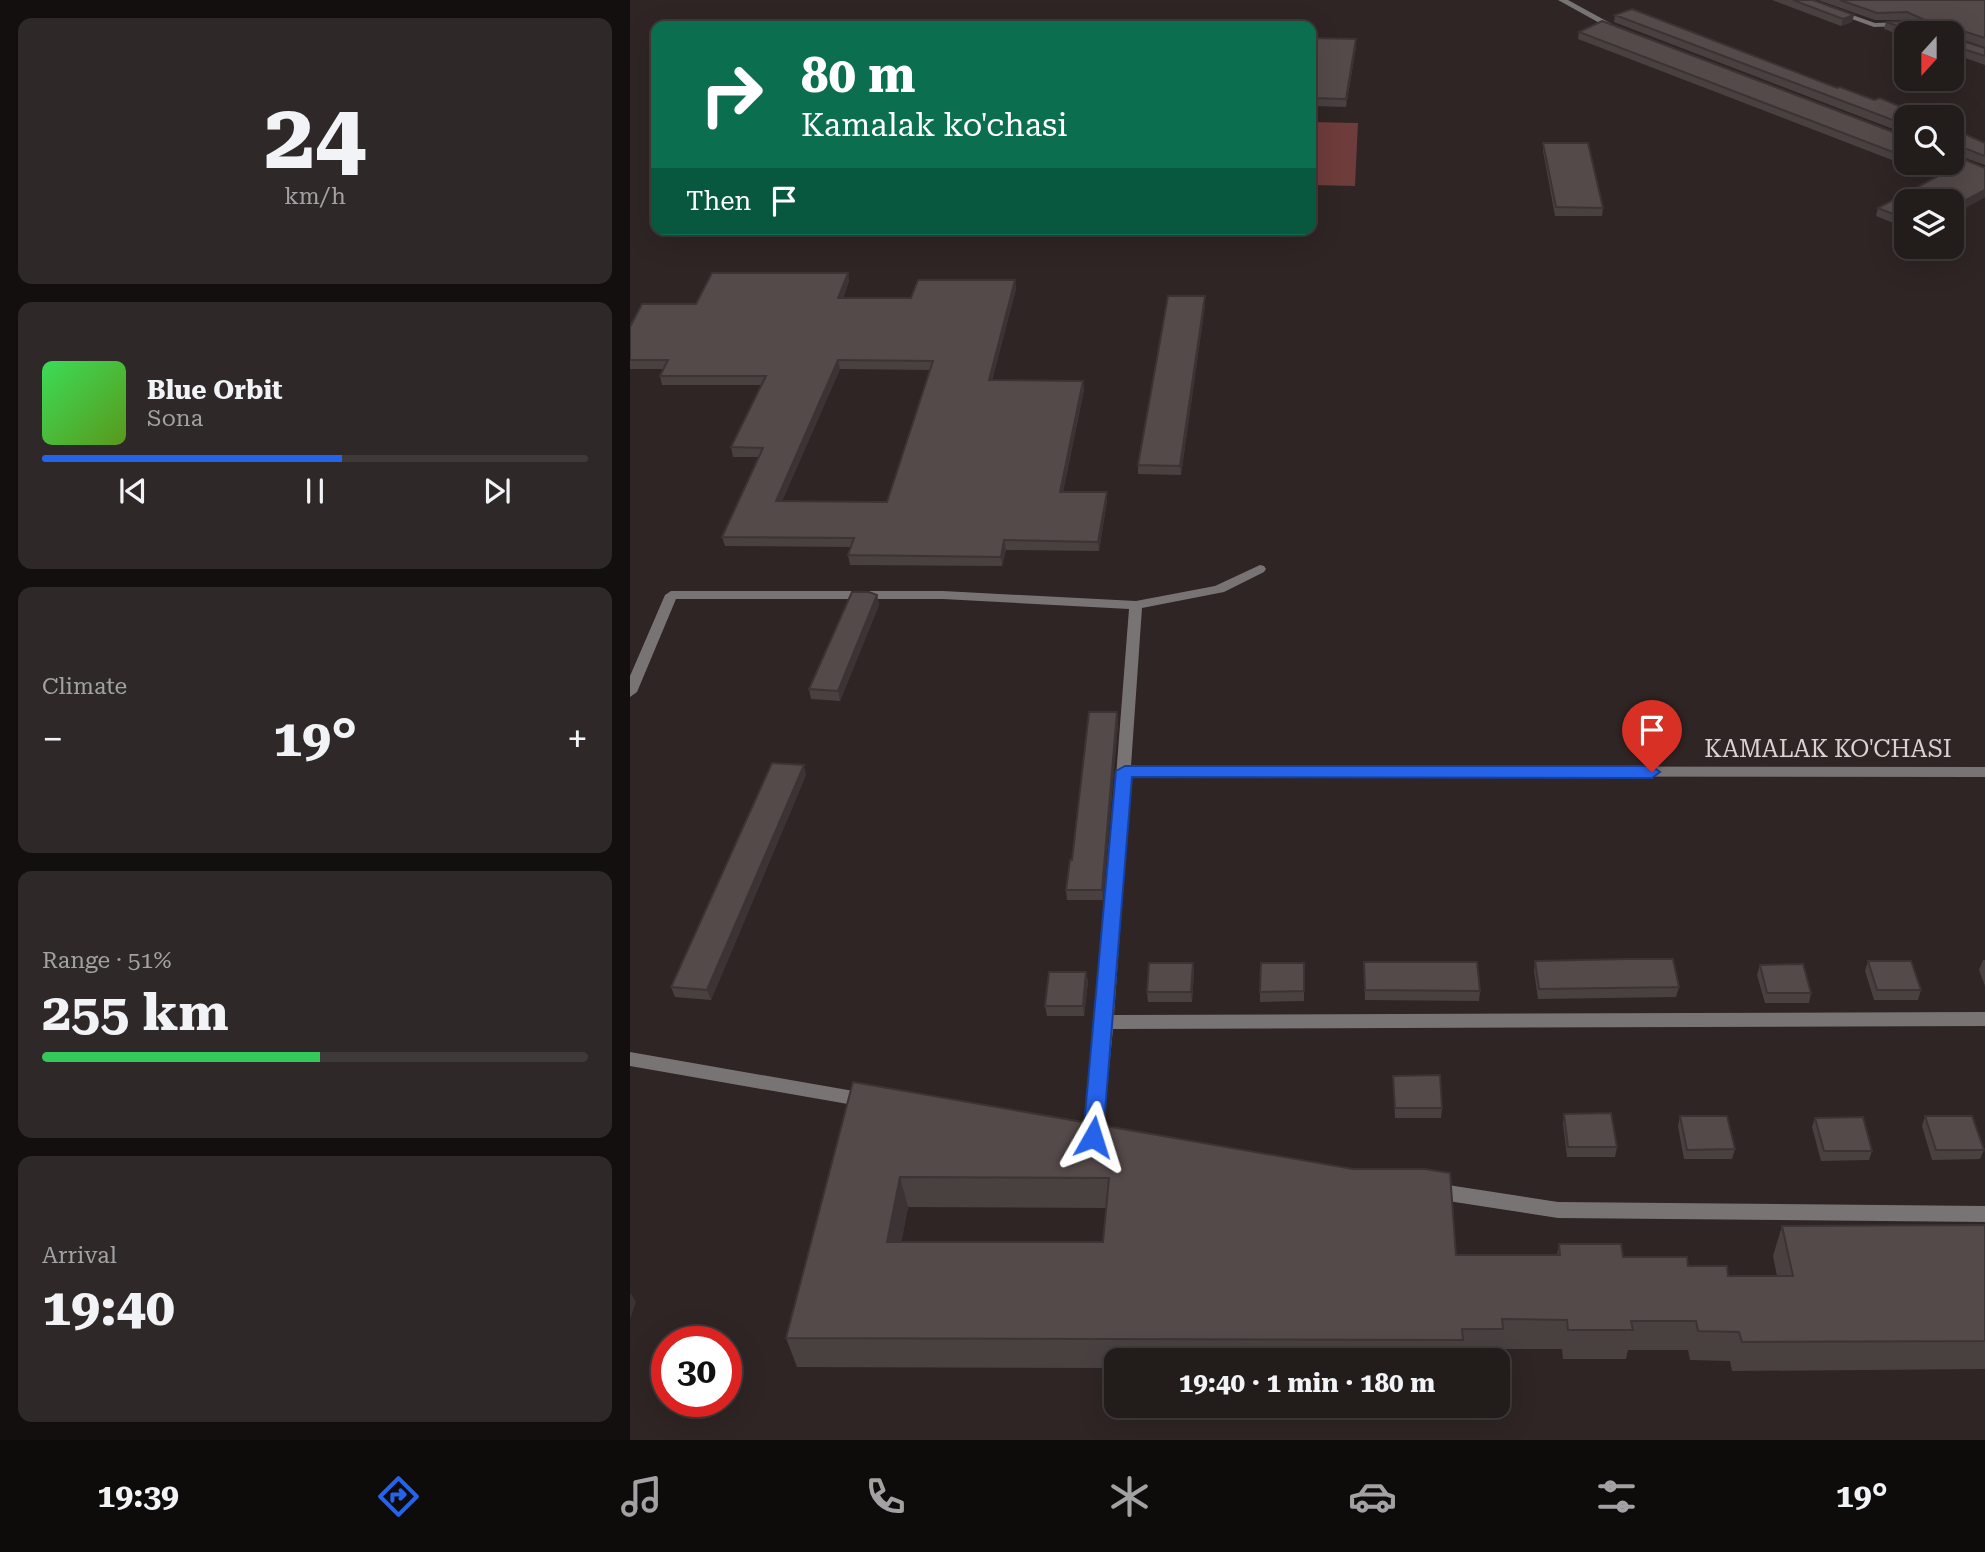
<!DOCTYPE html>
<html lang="en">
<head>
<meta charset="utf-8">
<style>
  body { margin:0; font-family:"Roboto Serif",serif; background:#2e2928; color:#f1f3f6; height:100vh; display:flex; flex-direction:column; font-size:26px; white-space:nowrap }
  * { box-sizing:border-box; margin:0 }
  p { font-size:23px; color:#a2a1a3 }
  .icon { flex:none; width:38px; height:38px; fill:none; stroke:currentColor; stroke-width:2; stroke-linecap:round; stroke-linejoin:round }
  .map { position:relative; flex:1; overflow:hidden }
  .details { display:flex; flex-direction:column; gap:18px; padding:18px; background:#130f0f; width:630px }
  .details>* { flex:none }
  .banner { position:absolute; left:21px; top:21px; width:665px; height:214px; border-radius:14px; box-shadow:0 7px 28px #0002,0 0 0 2px #3f3a3a; background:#0b6e4f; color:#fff; overflow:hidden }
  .needle { width:46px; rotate:201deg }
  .buttons { position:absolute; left:1264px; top:21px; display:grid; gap:14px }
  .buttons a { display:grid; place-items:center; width:70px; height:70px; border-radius:14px; background:#221c1b; box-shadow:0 7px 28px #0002,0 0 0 2px #3f3a3a; font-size:35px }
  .speed { position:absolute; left:21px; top:1326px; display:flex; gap:14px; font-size:35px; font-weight:700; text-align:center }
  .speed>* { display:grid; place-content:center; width:91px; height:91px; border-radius:50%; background:#221c1b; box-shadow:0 7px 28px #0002,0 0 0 2px #3f3a3a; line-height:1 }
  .speed .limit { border:10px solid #d22; background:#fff; color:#111 }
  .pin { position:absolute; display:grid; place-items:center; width:60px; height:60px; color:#fff; margin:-72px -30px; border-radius:50% 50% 50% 0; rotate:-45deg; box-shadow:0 0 7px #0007 }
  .pin .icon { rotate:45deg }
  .me { position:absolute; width:77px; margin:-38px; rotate:6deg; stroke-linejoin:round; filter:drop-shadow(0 0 5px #0008) }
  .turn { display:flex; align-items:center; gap:24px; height:147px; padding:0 35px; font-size:32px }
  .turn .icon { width:91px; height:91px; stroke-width:2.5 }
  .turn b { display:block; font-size:49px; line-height:60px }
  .then { display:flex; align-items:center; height:66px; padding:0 35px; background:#0003; gap:14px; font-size:26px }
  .big { font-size:52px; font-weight:700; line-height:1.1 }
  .details .widget { flex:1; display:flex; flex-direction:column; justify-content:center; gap:10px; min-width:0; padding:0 24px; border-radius:14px; background:#2e2928 }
  .details .dial { align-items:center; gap:0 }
  .dial b { font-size:91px; line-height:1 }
  .song { display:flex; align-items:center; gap:21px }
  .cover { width:84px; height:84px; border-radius:10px; background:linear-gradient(135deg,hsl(130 70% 55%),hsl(90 70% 35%)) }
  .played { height:7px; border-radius:4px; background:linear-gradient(90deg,#2563eb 55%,#3f3a3a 55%) }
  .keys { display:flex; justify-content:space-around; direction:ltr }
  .heat { display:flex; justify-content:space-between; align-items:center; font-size:38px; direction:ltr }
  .charge { height:10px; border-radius:5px; background:linear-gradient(90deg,#34c759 51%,#3f3a3a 0) }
  .trip { position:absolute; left:474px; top:1348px; width:406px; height:70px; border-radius:14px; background:#221c1b; box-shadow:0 7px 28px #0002,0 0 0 2px #3f3a3a; font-weight:700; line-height:70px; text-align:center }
  .menu { display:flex; height:112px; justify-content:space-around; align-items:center; background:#0e0b0b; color:#a2a1a3 }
  .menu .icon { width:49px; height:49px }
  .menu .active { color:#2563eb }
  .menu b { font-size:32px; color:#f1f3f6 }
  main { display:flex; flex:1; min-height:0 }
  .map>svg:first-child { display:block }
  .green { fill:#6e3c3a }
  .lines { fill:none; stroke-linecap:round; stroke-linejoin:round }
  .minor { fill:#797474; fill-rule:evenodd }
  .wall { fill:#494040; fill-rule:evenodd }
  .shaded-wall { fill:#3c3434 }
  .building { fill:#554a4a; stroke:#3c3434; stroke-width:2; fill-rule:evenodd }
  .route { fill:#2563eb; stroke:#184099; stroke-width:2 }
  .labels { text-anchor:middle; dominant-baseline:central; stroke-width:5; stroke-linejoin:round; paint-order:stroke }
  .street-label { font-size:24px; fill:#d8d2d2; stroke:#2e2524 }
</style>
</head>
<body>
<main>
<section class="details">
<div class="widget dial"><b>24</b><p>km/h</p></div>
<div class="widget">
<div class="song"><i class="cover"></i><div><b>Blue Orbit</b><p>Sona</p></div></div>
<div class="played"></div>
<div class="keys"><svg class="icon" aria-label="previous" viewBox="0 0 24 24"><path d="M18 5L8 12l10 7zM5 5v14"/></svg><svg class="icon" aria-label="pause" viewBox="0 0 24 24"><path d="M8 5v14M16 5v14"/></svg><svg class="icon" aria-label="next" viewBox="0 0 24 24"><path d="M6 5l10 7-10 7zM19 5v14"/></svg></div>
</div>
<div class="widget"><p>Climate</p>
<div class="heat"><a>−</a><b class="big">19°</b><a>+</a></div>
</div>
<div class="widget"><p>Range · 51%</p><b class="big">255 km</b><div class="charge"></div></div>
<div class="widget"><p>Arrival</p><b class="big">19:40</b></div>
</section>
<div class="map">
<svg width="1355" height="1440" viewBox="0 0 1355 1440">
  <rect width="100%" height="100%" fill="#2e2524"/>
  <path class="green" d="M681 122 728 123 725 186 681 185Z"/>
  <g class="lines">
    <path class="minor" d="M928 0H938L991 29 984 31Z
      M1169 0H1180L1245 23 1274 22 1304 33H1293L1273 26 1244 27Z
      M630 565 634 566 636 569 634 572 594 592 512 608 501 766 1355 767V777L501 776 484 1015 1355 1012V1026L483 1029 472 1137 469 1142 463 1144 457 1142 454 1137 467 1022 499 609 313 599H46L7 692 0 697V676L35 595 41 591H313L506 601 585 586Z
      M0 1052 235 1093 241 1095 244 1100 241 1105 235 1107 0 1066Z
      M805 1183 928 1202 1355 1206V1222L928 1218 805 1199 799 1197 796 1191 799 1185Z"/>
  </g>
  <path class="wall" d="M1142 0H1183L1222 22 1211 26Z
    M1188 0H1355V47L1322 36V38L1355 48V65L1321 53V33H1276V37L1254 29 1256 22 1293 27 1275 20H1245Z
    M985 15 1244 100 1276 117V134L984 22Z
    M949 32 1276 137V163H1321L1355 168V197L1321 216 1276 201V228L1246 216 1248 208 1306 177 948 39Z
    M726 39V47L716 107 681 106V44Z
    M1321 128 1355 143V165L1321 153Z
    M913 143 973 208 972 216H925L913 151Z
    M218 273 219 281 213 298H281L385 280 386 289 362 380 453 381 454 390 433 492 477 501 469 551 376 550 372 566 220 565 218 555 221 547 95 546 92 537 129 457H103L101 447 131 385H32L30 376 33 369H0V327L66 304ZM210 369 300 370 257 502 152 501Z
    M575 305 551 475 508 474V465Z
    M247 595 249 605 210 701 181 699 179 689Z
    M487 712 488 722 473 900H437L436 890Z
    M176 775 81 1000 45 997 41 987Z
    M1353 960H1355V986L1349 970Z
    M905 961 1049 987 1046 997 908 999 904 971Z
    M1238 961 1291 990 1288 1000H1244L1235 971Z
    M734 962 850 991 849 1001 735 1000Z
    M563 963 564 973 562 1002H518L517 992Z
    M674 963V1001L630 1002V992Z
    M1130 965 1181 993 1179 1003H1135L1127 975Z
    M456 972 458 982 454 1016H417L415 1006Z
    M763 1076 812 1108 811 1118H765Z
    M223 1082 826 1255H927L929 1244 993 1257 1058 1266 1098 1276H1147L1143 1256 1152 1226 1355 1225V1369L1102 1371 1100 1361 1060 1360 1058 1350H998L996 1359H933L932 1349H870L869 1358 831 1359 830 1360H486V1368L167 1367 156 1338ZM278 1207 477 1208 473 1242H271Z
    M934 1114 987 1147 985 1157H937L933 1124Z
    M1050 1116 1105 1149 1102 1159H1054L1048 1126Z
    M1295 1116 1354 1150 1350 1159 1302 1160 1292 1126Z
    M1185 1118 1242 1151 1239 1160 1191 1161 1182 1127Z"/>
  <path class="shaded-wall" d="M1224 15 1222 22 1211 26 1213 19Z
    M726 39V47L716 107V99Z
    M1355 190V197L1321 216V208Z
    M218 273 219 281 210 307 208 298Z
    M385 280 386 289 360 389 359 380Z
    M575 296V305L551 475 550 466Z
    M208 360 210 369 148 511 146 501Z
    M453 381 454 390 431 501 430 492Z
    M477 492V501L469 551 468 542Z
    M374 540 376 550 372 566 371 557Z
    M247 595 249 605 210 701 208 691Z
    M487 712 488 722 473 900 472 890Z
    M174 765 176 775 81 1000 77 990Z
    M563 963 564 973 562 1002 561 992Z
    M456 972 458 982 454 1016 453 1006Z
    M270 1177 278 1207 266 1272 257 1242Z
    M1 1293 6 1302 0 1319V1296Z"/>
  <path class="building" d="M1163 0H1183L1224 15 1213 19Z
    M1210 0H1355V38L1324 28 1320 30 1321 33H1289L1256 22 1274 21 1295 28 1308 26 1277 12 1247 13Z
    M1002 9 1207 88 1210 87 1244 100 1250 98 1295 117H1276V125L985 15Z
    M972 21 1276 137V157L949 32Z
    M1321 35 1322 38 1355 48V56L1321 45Z
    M682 38 726 39 716 99 681 98V44Z
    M1321 128 1355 143V156L1324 144 1321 146Z
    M913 143H958L973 208 926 207Z
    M1321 154 1355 168V190L1321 208V201H1276V219L1248 208 1316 172 1291 163H1321Z
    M82 273H218L208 298H281L288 280H385L359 380 453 381 430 492H477L468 542 374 540 371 557 218 555 224 538 92 537 133 448 101 447 136 376H30L38 360H0V327L12 304H66ZM208 360 303 361 257 502 146 501Z
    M538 296H575L550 466 508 465Z
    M222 592H239L247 595 208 691 179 689Z
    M459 712H487L472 890H436L440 860H442Z
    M142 763 174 765 77 990 41 987Z
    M999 959H1043L1049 987 909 989 905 961Z
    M1238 961H1281L1291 990H1247Z
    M734 962H847L850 991 735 990Z
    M519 963H563L561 992H517Z
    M631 963H674V991L630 992Z
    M1173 964 1181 993H1137L1130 965Z
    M419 972H456L453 1006H415Z
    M810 1075 812 1108H765L763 1076Z
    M223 1082 723 1169H795L820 1173 826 1255H930L929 1244H991L993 1257H1057L1058 1266H1097L1098 1276H1163L1152 1226 1355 1225V1341L1112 1342 1109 1332 1068 1331 1066 1321H1001L1003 1330H938L937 1320 872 1319 873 1329H832L833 1340 156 1338ZM270 1177 479 1178 473 1242H257Z
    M981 1113 987 1147H938L934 1114Z
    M1050 1116H1097L1105 1149 1057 1150Z
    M1295 1116H1342L1354 1150H1306Z
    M1233 1117 1242 1151H1194L1185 1118Z"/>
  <path class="route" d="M495 766H1022L1030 772 1022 778 502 777 473 1137 470 1143 463 1146 456 1143 453 1137 486 771Z"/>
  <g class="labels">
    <g class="street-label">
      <text x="1198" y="749">KAMALAK KO'CHASI</text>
    </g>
  </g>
</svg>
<div class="buttons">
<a><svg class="needle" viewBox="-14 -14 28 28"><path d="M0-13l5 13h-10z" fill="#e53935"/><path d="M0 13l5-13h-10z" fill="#a2a1a3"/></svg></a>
<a><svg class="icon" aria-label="search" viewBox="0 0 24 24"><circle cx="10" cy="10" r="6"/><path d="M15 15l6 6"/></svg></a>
<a><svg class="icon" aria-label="layers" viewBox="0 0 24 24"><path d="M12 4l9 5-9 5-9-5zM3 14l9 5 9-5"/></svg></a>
</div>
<div class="speed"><div class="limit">30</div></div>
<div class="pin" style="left:1022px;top:772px;background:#d93025"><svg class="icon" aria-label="arrive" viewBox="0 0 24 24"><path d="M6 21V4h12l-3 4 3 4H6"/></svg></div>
<svg class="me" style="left:463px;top:1137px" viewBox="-20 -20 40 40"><path d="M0-17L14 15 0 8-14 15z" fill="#2563eb" stroke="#fff" stroke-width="4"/></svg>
<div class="trip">19:40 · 1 min · 180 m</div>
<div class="banner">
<div class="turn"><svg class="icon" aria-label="right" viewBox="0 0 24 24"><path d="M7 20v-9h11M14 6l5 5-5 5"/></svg><div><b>80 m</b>Kamalak ko'chasi</div></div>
<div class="then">Then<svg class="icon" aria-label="arrive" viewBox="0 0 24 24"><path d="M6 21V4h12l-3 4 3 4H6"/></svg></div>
</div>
</div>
</main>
<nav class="menu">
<b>19:39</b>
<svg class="icon active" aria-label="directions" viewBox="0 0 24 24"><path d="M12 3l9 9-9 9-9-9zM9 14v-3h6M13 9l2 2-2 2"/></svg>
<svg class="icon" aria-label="music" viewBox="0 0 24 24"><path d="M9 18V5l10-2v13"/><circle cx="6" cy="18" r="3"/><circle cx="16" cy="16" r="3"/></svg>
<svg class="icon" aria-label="phone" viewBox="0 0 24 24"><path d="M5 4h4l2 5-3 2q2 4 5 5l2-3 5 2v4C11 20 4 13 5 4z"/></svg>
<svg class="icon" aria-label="climate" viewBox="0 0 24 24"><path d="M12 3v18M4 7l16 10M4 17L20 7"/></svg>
<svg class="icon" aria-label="car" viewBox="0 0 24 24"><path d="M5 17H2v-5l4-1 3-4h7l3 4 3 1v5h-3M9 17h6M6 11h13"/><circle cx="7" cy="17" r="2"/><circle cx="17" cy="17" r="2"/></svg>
<svg class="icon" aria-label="filters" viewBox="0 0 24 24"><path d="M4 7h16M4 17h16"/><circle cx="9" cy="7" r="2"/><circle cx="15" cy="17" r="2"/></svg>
<b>19°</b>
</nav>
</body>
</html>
